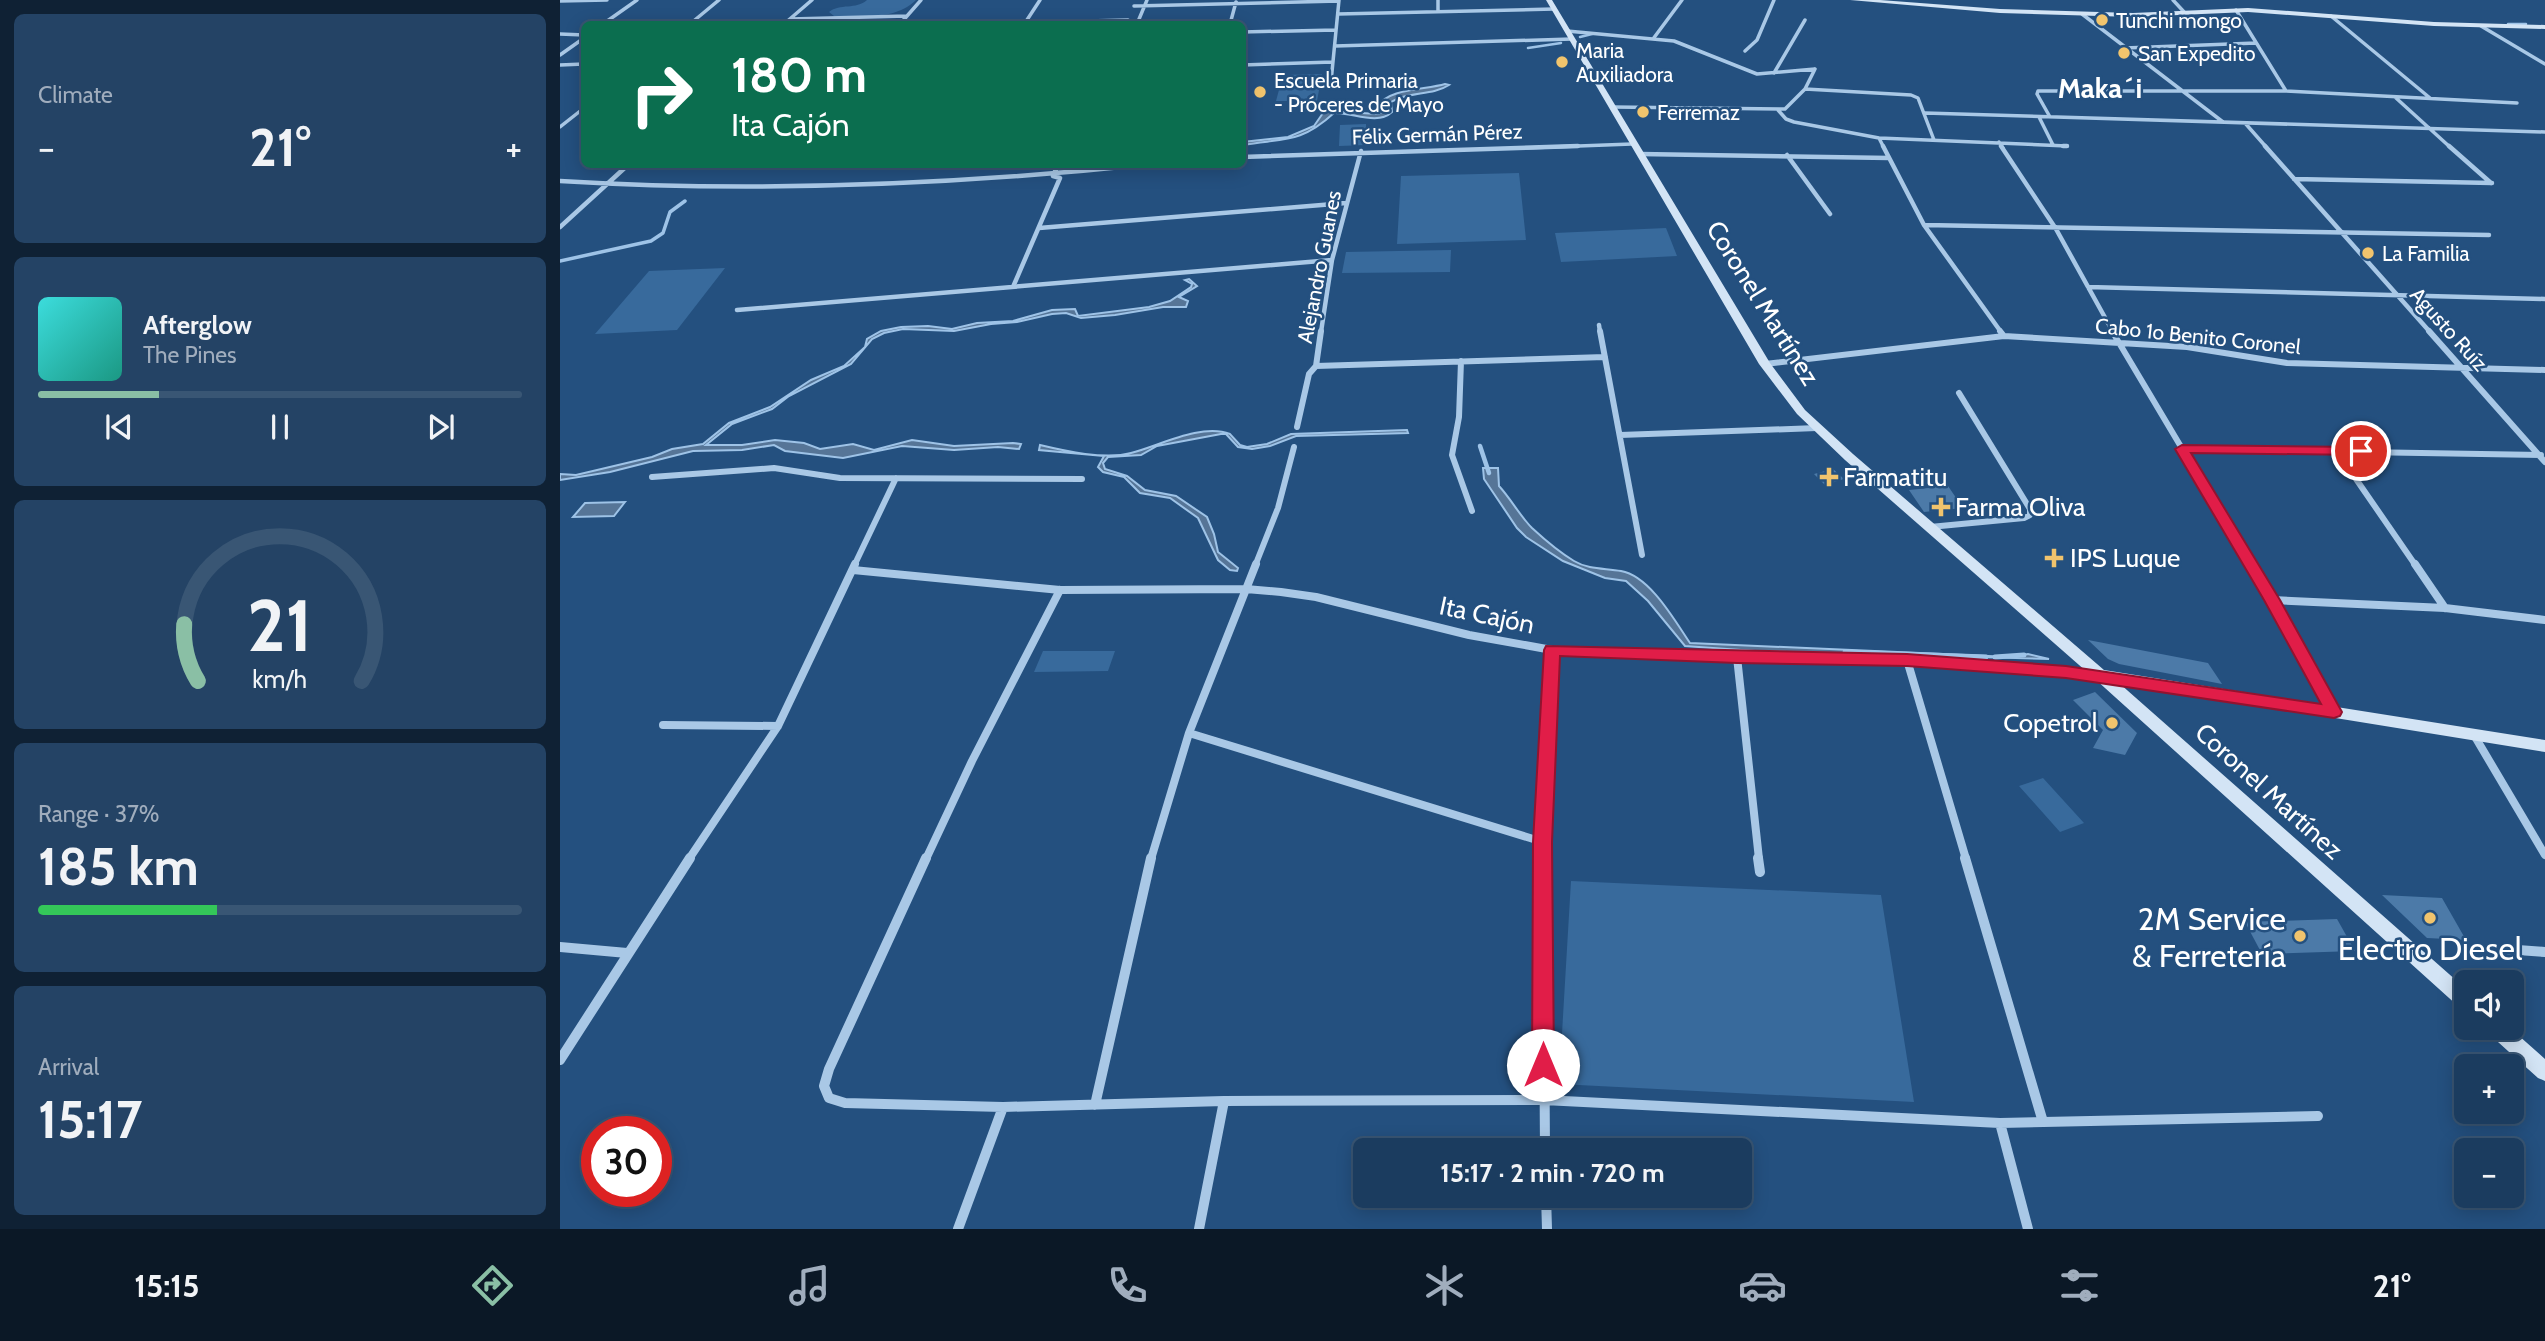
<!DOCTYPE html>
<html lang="en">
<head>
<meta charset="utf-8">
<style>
  body { margin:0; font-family:Cabin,sans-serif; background:#244365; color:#f1f3f6; height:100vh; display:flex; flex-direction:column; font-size:26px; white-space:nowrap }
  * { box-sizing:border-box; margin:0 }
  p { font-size:23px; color:#a0adbd }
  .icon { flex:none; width:38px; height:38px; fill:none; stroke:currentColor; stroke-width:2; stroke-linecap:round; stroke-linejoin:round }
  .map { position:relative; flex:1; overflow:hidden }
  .panel { display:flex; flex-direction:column; gap:14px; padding:14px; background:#0f2134; width:560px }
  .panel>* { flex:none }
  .top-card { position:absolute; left:21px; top:21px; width:665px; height:147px; border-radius:10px; box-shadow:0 4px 18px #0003,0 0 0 2px #395674; background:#0b6e4f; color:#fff; overflow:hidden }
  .fabs { position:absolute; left:1894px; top:970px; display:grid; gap:14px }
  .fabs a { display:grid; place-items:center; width:70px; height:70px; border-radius:10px; background:#1b3c5f; box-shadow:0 4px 18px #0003,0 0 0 2px #395674; font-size:35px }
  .speed { position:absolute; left:21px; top:1116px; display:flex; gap:14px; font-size:35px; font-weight:700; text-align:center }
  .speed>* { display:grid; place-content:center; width:91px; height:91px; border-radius:50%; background:#1b3c5f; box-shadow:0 4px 18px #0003,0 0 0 2px #395674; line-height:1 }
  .speed .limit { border:10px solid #d22; background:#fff; color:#111 }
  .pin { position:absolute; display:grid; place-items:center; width:60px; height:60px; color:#fff; margin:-30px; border:4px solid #fff; border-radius:50%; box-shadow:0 2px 7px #0007 }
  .me { position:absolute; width:77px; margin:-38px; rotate:0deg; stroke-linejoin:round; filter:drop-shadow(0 0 5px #0008) }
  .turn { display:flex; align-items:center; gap:24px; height:147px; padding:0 35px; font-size:32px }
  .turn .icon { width:91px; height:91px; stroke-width:2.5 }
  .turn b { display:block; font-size:49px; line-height:60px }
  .big { font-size:52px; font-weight:800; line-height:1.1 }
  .panel .widget { flex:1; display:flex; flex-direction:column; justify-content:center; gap:10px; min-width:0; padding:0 24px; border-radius:10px; background:#244365 }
  .panel .dial { align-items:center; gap:0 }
  .dial svg { height:182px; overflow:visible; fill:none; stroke:#395674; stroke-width:7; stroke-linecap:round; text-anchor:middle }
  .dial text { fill:#f1f3f6; stroke:none }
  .song { display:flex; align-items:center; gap:21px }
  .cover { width:84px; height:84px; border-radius:10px; background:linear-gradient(135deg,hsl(180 70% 55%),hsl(170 70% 35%)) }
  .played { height:7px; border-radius:4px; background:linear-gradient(90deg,#8abfa5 25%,#395674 25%) }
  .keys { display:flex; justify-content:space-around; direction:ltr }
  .heat { display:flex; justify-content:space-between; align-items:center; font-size:38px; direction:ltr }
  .charge { height:10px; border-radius:5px; background:linear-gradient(90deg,#34c759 37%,#395674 0) }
  .trip { position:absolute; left:793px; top:1138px; width:399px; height:70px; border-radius:10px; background:#1b3c5f; box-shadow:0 4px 18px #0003,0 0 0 2px #395674; font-weight:800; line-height:70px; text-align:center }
  .tab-bar { display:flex; height:112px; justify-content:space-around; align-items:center; background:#0b1826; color:#a0adbd }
  .tab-bar .icon { width:49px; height:49px }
  .tab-bar .current { color:#8abfa5 }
  .tab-bar b { font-size:32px; color:#f1f3f6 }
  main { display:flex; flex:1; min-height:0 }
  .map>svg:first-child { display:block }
  .green { fill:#386a9c }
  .water { fill:#567597; stroke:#9ec3e7; stroke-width:2 }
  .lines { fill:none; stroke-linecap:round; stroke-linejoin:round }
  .stream-far3 { stroke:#9ec3e7; stroke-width:2.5 }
  .stream-far2 { stroke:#9ec3e7; stroke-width:3.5 }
  .stream-far1 { stroke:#9ec3e7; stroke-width:4.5 }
  .stream { stroke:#9ec3e7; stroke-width:5 }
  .building { fill:#4c7aa8 }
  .street-far4 { stroke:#a9c8e6; stroke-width:3.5 }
  .street-far3 { stroke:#a9c8e6; stroke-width:4.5 }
  .street-far2 { stroke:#a9c8e6; stroke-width:6 }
  .street-far1 { stroke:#a9c8e6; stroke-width:8 }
  .street { stroke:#a9c8e6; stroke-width:10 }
  .secondary { fill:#d3e4f5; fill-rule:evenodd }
  .route { fill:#e11d48; stroke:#92132f; stroke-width:2 }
  .poi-dot { fill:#f1c46d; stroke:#24507f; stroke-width:2.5 }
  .labels { text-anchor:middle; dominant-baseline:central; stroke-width:5; stroke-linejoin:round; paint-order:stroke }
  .far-poi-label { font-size:21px; fill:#fff; stroke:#24507f; text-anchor:start }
  .far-street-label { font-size:21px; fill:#fff; stroke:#24507f }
  .street-label { font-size:26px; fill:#fff; stroke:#24507f }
  .poi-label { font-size:26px; fill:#fff; stroke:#24507f; text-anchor:start }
  .far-district-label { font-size:28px; font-weight:bold; fill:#fff; stroke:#24507f }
  .near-poi-label { font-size:32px; fill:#fff; stroke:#24507f; text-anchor:end }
</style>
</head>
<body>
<main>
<section class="panel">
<div class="widget"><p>Climate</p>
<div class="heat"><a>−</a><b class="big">21°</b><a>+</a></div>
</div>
<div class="widget">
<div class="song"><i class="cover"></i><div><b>Afterglow</b><p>The Pines</p></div></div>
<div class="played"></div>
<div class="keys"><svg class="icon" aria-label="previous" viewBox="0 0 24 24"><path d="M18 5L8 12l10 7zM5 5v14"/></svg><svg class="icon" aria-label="pause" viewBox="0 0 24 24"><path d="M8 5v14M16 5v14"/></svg><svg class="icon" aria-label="next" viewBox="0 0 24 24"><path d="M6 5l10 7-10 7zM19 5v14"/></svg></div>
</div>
<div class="widget dial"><svg viewBox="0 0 100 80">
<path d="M14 69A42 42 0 1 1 86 69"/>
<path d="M14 69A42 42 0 0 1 8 44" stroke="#8abfa5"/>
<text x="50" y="56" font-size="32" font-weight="700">21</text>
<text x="50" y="72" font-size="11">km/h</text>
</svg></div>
<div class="widget"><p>Range · 37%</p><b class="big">185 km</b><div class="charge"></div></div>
<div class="widget"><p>Arrival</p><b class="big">15:17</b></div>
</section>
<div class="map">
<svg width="1985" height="1229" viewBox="0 0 1985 1229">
  <rect width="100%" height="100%" fill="#24507f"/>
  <path class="green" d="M307 0H356C335 21 302 15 274 16L269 12C280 3 296 10 307 0Z
    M762 74 757 101H716L723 75Z
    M806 124V145L779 146 780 125Z
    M959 173 966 240 837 244 841 176Z
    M1106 228 1117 256 1001 262 995 233Z
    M891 250 890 272 782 273 786 252Z
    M165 268 117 330 35 334 89 271Z
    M483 651H555L548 671 474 672Z
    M1483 778 1524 823 1500 832 1459 786Z
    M1011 881 1321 895 1354 1102 999 1084Z"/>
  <path class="water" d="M885 84 889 85C872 96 849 91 831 102L832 112C817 126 792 112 774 113 740 144 724 138 683 145V142L728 137 754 126 763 113 769 111 818 114 822 112 817 107C828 88 865 90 885 84Z
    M629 279 637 286 619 297 628 301 626 307H603L555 315 521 318 506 313 492 314 457 322 431 324 394 331 343 329 324 333 312 339 291 364 229 396 212 409 172 424 146 445H182L215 440 244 443 260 449 293 444 314 450 352 440 394 446 453 443 461 444 459 449 438 447 394 450 342 446 283 458 225 451 214 445 182 450 133 451 50 472 0 480V474L16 475 92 457 112 449 143 444 169 423 210 407 251 380 284 366 305 347 307 339 321 331 341 327 368 326 392 329 417 323 453 321 492 310 515 309 518 316 589 307 610 301 631 287 632 284 625 280Z
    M847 430 848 433 736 436 710 446 692 449 678 447 666 434H661L597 446 581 455 548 457 543 463 545 469 567 476 585 490 616 496 647 517 654 534 658 552 678 568 677 571 670 570 658 560 638 518 610 498 580 493 564 477 543 472 538 467 544 456 479 450 480 445C505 451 545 460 571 453 599 446 641 423 670 434L680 445 687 447 707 444 731 434Z
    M923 468H938L939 486C951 499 960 516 972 528 985 540 999 552 1014 561 1029 570 1045 568 1061 571 1090 576 1115 621 1130 643L1451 657 1468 654 1489 659 1195 651 1125 646 1088 601 1066 581 1045 578 1003 561 966 537 957 528 924 479Z
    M65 502 54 516 13 517 25 503Z"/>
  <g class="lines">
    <path class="stream-far3" d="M1948 24H1966
      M1020 37 1032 34
      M968 48 1001 43"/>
    <path class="stream-far2" d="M0 261 91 241 103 233 110 212 125 201"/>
    <path class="stream-far1" d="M920 446 929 473"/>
    <path class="stream" d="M1285 652 1426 657
      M1435 657 1464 655"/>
  </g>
  <path class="building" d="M1273 469 1284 479 1265 485 1254 474Z
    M1388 486 1403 508 1364 512 1349 490Z
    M1528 640 1648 663 1662 684 1559 664 1548 659Z
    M1535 692 1577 733 1565 755 1533 748 1543 730 1513 700Z
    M1822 895 1882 898 1906 940 1867 938Z
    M1777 919 1795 951 1702 954 1685 922Z"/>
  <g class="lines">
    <path class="street-far4" d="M878 0V12
      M1613 0 1625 13
      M0 1 47 0
      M574 6 779 1
      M1676 10 1726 91
      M778 14 994 9
      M1522 14 1663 122
      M1771 16 1870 98
      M230 19 347 16
      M465 23 480 0
      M43 24 77 0
      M130 24 159 0
      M224 24 252 0
      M340 24 361 0
      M411 24 568 20
      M577 24 587 0
      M670 24 676 2
      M1921 26 1985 64
      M1007 31 1114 41 1197 74 1255 69
      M682 32 776 30
      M0 34 24 35
      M1093 39 1122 0
      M775 46 1012 39
      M1565 48 1696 43
      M1185 51 1197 40 1214 0
      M0 55 24 38
      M0 65 24 64
      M682 65 773 62
      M1214 73 1245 20
      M771 82 779 0
      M1245 89 1351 95 1358 98 1374 140
      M1836 98 1891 148
      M1053 107 1225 109 1245 89 1255 69
      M1218 110 1226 119 1234 122 1319 138 1507 146
      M1365 113 1985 132
      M1479 117 1493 145
      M1490 117 1477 94 1478 91H1726L1957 103
      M1685 123 1707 148
      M0 127 24 108
      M1319 138 1324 148
      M1439 142 1443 148
      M965 148 1072 144"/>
    <path class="street-far3" d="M1323 146 1364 225 1441 332
      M1441 146 1496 229 1553 332
      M1503 146H1507
      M1705 146 1870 332
      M1889 146 1931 183
      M1080 154 1329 158
      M1227 155 1270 214
      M682 157 1018 146
      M1734 179 1932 183
      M0 181C198 193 394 185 592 164
      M1364 225 1929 235
      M0 227 69 164
      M479 228 786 203
      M453 287 500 178 493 176 498 164
      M1528 287 1985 299
      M177 310 772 260
      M1039 325 1040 332
      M761 332 772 260 801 151"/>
    <path class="street-far2" d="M1040 331 1082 555
      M1440 331 1444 336
      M1552 331 1692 566
      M1869 331 1985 462
      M901 361 899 417 892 455 912 511
      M1205 364 1444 336 1627 347 1727 363 1985 370
      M756 366 1045 357
      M737 427 749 374 756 366 761 331
      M1060 435 1257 428
      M1622 449 1981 455
      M1776 450 1856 566
      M92 477 214 468 280 478 522 479
      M1370 527 1464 518 1470 515V509L1399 393
      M294 566 336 478
      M695 566 718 508 734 447"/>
    <path class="street-far1" d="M1690 564 1774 712
      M1855 564 1885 608
      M293 570 500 590 686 589 721 592 756 597 909 635 992 650 1347 660 1536 675
      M1712 600 1885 608 1985 620
      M1177 657 1199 859
      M1347 660 1406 859
      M103 725 218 726
      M629 733 983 842
      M1914 735 1985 855
      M129 859 218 726 295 564
      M366 859 412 761 500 590
      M591 859 629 733 696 564
      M983 859 992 650"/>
    <path class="street" d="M366 858 269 1069 264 1086 269 1098 285 1103 443 1107 664 1101 984 1100 1440 1123 1758 1116
      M983 858 985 1150
      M1198 858 1200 872
      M1405 858 1483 1122
      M0 947 67 953
      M1944 949 1985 952
      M0 1060 130 858
      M535 1105 591 858
      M1440 1123 1468 1229
      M986 1195 987 1229
      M398 1229 443 1107
      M639 1229 664 1101"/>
    <path class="secondary" d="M986 0H992L1210 363 1245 410 1293 454 1544 670 1985 740V752L1559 683 1906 989V1009L1899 1007 1535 679 1285 460 1237 414 1199 364Z
      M1290 0H1320L1440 9 1573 13 1688 8 1874 22 1985 25V29L1874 26 1688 12 1573 17 1440 13Z
      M1926 1027H1949L1985 1059V1081L1978 1078 1928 1033Z"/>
  </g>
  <path class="route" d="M1622 445 1801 447 1808 451 1801 455 1631 453 1720 600 1782 712 1780 716 1774 718 1506 678 1347 666 1177 663 1000 656 992 842 994 1065 990 1072 983 1075 975 1072 972 1065 973 842 984 650 986 646 1347 654 1506 666 1761 704 1704 600 1615 449Z"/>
  <g class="poi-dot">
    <circle cx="1542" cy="20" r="7"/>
    <circle cx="1564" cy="53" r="7"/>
    <circle cx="1002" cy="62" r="7"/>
    <circle cx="700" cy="92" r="7"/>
    <circle cx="1083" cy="112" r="7"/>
    <circle cx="1808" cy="253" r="7"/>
    <path d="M1265.5 466.5h7v7h7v7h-7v7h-7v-7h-7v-7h7z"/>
    <path d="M1377.5 496.5h7v7h7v7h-7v7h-7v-7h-7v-7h7z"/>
    <path d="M1490.5 547.5h7v7h7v7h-7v7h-7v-7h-7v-7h7z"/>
    <circle cx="1552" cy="723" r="7"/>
    <circle cx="1870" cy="918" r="7"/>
    <circle cx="1740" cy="936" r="7"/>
  </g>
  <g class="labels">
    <g class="far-poi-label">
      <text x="1556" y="20">Tunchi mongo</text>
      <text x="1016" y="50">Maria<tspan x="1016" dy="24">Auxiliadora</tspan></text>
      <text x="1578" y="53">San Expedito</text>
      <text x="714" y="80">Escuela Primaria<tspan x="714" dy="24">- Próceres de Mayo</tspan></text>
      <text x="1097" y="112">Ferremaz</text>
      <text x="1822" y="253">La Familia</text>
    </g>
    <g class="far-street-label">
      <text transform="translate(877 134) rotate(-2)">Félix Germán Pérez</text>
      <text transform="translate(759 267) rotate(-79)">Alejandro Guanes</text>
      <text transform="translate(1889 329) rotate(48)">Agusto Ruíz</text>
      <text transform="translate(1638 336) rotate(6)">Cabo 1o Benito Coronel</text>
    </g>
    <g class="street-label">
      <text transform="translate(1203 303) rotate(58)">Coronel Martínez</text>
      <text transform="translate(927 615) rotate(12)">Ita Cajón</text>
      <text transform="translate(1709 791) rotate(42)">Coronel Martínez</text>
    </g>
    <g class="poi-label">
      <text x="1283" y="477">Farmatitu</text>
      <text x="1395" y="507">Farma Oliva</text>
      <text x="1510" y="558">IPS Luque</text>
      <text x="1538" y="723" text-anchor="end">Copetrol</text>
    </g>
    <g class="far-district-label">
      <text x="1540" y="88">Maka´i</text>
    </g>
    <g class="near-poi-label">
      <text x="1726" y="918">2M Service<tspan x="1726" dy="37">&amp; Ferretería</tspan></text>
      <text x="1870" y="948" text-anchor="middle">Electro Diesel</text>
    </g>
  </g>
</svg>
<div class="fabs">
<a><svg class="icon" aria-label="sound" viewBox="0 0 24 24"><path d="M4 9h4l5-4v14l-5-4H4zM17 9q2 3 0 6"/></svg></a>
<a>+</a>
<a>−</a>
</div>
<div class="speed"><div class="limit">30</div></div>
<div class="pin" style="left:1801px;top:451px;background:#d93025"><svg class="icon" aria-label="arrive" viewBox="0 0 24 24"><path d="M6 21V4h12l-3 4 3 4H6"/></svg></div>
<svg class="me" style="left:983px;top:1065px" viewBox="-20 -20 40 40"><circle r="19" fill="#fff"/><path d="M0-13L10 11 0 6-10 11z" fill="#e11d48"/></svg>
<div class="trip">15:17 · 2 min · 720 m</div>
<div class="top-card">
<div class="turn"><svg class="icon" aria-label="right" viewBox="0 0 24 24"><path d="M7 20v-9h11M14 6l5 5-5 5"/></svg><div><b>180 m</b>Ita Cajón</div></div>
</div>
</div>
</main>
<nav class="tab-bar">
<b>15:15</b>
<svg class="icon current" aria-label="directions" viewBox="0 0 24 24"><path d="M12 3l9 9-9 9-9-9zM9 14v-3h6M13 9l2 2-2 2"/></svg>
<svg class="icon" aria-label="music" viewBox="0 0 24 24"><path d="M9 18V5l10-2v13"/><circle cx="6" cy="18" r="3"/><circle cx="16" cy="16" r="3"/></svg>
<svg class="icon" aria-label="phone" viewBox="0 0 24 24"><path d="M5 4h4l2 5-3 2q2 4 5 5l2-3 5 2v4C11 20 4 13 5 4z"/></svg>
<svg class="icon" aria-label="climate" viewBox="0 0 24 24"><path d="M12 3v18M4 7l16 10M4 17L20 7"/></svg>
<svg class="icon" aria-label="car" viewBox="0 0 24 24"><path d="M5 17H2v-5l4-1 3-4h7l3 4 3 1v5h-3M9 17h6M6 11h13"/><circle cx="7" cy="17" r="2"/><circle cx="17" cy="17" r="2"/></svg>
<svg class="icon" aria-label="filters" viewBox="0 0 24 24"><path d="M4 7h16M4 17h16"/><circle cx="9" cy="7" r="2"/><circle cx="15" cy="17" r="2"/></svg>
<b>21°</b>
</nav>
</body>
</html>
